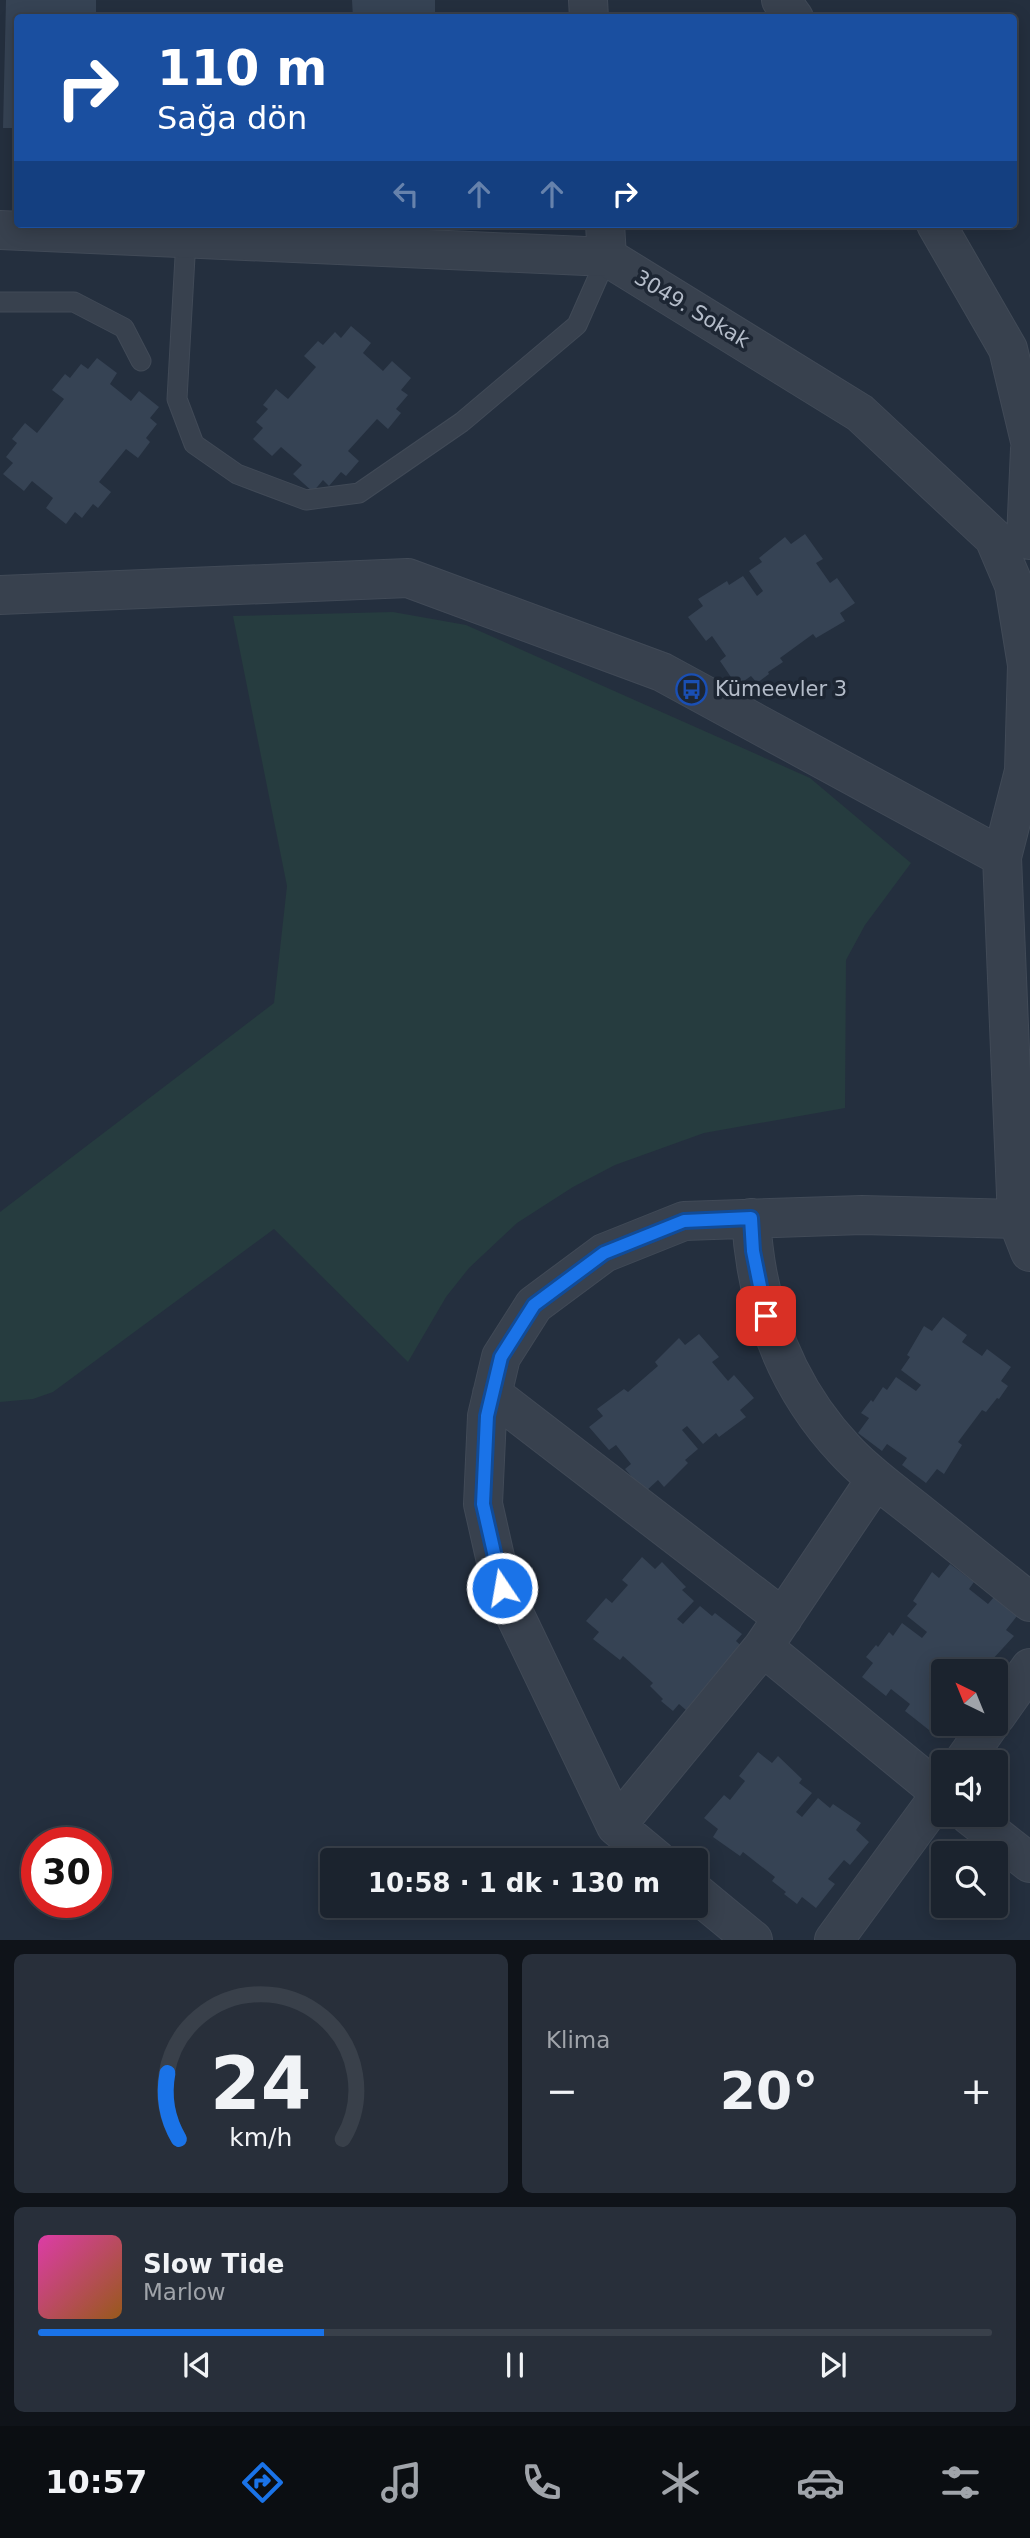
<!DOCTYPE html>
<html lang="tr">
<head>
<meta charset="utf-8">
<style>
  body { margin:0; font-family:"DejaVu Sans",sans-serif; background:#282f3a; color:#f1f3f6; height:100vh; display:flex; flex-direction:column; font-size:26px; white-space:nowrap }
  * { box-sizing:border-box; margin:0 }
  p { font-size:23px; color:#a0a4aa }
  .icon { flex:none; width:38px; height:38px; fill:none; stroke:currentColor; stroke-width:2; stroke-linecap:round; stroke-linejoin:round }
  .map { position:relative; height:1940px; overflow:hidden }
  .details { display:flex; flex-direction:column; gap:14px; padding:14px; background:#0f1319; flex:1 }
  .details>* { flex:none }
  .guide { position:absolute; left:14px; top:14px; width:1003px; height:214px; border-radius:7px; box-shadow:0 4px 18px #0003,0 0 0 2px #39404a; background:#1a4fa0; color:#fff; overflow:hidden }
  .needle { width:46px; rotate:317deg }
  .fabs { position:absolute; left:931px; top:1659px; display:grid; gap:14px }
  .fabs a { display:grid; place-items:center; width:77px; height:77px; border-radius:7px; background:#1b232e; box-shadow:0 4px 18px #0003,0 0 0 2px #39404a; font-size:35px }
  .speed { position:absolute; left:21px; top:1827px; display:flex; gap:14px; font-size:35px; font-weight:700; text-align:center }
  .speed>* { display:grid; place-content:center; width:91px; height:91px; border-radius:50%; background:#1b232e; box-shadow:0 4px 18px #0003,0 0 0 2px #39404a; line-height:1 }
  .speed .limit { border:10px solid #d22; background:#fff; color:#111 }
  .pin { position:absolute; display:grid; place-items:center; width:60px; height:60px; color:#fff; margin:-30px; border-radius:14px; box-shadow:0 4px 10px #0006 }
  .me { position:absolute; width:77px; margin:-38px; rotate:348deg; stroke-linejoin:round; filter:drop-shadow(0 0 5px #0008) }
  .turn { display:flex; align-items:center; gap:24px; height:147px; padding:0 28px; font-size:32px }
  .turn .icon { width:91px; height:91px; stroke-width:2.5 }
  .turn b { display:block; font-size:49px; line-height:60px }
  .lanes { display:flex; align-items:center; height:66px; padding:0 28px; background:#0003; justify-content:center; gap:35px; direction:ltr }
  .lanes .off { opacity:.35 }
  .big { font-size:52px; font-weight:800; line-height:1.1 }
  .details .widget { flex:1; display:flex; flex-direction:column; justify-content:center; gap:10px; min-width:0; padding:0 24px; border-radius:10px; background:#282f3a }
  .details .dial { align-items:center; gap:0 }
  .dial svg { height:182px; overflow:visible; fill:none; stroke:#39404a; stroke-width:7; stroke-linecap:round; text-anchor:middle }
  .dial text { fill:#f1f3f6; stroke:none }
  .song { display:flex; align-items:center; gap:21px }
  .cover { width:84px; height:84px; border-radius:10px; background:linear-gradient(135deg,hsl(320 70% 55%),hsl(30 70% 35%)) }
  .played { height:7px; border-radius:4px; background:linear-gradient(90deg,#1a73e8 30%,#39404a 30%) }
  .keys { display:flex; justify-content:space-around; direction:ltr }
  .heat { display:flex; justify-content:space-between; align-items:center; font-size:38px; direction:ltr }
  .details .tiles { flex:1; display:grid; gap:14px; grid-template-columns:1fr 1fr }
  .widget:last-child { grid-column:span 2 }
  .trip { position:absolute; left:320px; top:1848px; width:388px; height:70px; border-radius:7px; background:#1b232e; box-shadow:0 4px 18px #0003,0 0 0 2px #39404a; font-weight:800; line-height:70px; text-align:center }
  .tab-bar { display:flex; height:112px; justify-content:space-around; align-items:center; background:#0b0e12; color:#a0a4aa }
  .tab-bar .icon { width:49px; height:49px }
  .tab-bar .on { color:#1a73e8 }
  .tab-bar b { font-size:32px; color:#f1f3f6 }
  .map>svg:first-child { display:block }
  .green { fill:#263c3f }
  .building { fill:#364354 }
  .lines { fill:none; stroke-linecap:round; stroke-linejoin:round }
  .service-casing { stroke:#414a57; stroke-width:21 }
  .minor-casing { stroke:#414a57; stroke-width:40 }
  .service { stroke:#38414e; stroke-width:19 }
  .minor { stroke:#38414e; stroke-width:38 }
  .route-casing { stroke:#114b97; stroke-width:18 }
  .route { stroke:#1a73e8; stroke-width:12 }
  .labels { text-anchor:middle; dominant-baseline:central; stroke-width:7; stroke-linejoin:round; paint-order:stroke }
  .street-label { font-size:21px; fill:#b4bcc9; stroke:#1d2633 }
  .poi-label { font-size:21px; fill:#b4bcc9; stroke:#1d2633; text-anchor:start }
</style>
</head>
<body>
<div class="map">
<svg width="1030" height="1940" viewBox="0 0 1030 1940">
  <rect width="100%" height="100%" fill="#242f3e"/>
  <path class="green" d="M393 612 466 625 810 778 911 863 865 925 846 960 845 1108 704 1133 615 1165 573 1187 517 1223 469 1268 446 1297 408 1362 274 1229 53 1392 33 1399 0 1402V1212L274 1003 287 886 233 616Z"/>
  <path class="building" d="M6 0H96V18H18V128H3Z
    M352 0H435V18H353Z
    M351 326 371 343 363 353 383 371 392 361 411 378 401 390 408 395 396 409 401 413 388 429 377 419 348 451 359 461 346 476 341 472 329 486 323 480 313 492 293 474 302 465 281 447 272 456 253 439 263 428 256 422 268 409 263 405 276 389 288 399 316 367 304 356 318 341 323 345 335 332 341 338Z
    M97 358 117 373 110 384 131 401 139 391 159 407 150 418 157 424 146 438 150 442 138 458 126 449 99 482 111 492 98 508 93 504 82 518 75 512 66 524 46 508 53 498 32 481 24 491 3 474 13 463 6 457 17 443 12 439 25 423 37 433 64 399 52 390 65 374 70 378 81 364 88 369Z
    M805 534 823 559 816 563 830 583 837 578 855 603 840 613 845 621 816 638 813 634 780 658 783 662 768 672 769 674 757 683 751 676 737 686 720 661 726 656 712 636 706 641 688 617 703 606 698 599 727 581 729 585 743 576 757 596 763 591 749 571 762 562 759 558 785 537 791 544Z
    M943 1317 967 1335 962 1342 982 1356 987 1349 1011 1367 1001 1381 1008 1386 999 1399 997 1398 986 1412 982 1410 958 1442 962 1445 944 1474 937 1469 926 1483 902 1465 907 1458 887 1444 882 1451 858 1433 869 1418 861 1413 871 1400 873 1402 883 1387 887 1390 896 1377 916 1391 921 1385 901 1370 910 1357 907 1355 924 1326 932 1331Z
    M699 1334 719 1357 712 1362 728 1381 734 1375 754 1398 740 1410 746 1417 719 1437 716 1433 703 1444 687 1426 682 1430 698 1449 685 1460 688 1463 664 1487 658 1480 645 1492 625 1469 631 1464 616 1445 609 1450 589 1427 603 1416 597 1409 624 1389 628 1392 658 1366 655 1362 679 1338 685 1345Z
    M642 1557 655 1569 662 1562 686 1587 682 1590 694 1601 677 1619 683 1624 700 1606 712 1616 715 1613 742 1634 736 1641 749 1653 693 1716 679 1704 673 1711 661 1701 663 1699 650 1686 653 1683 623 1656 620 1660 593 1639 599 1632 586 1621 606 1598 612 1603 628 1585 622 1580Z
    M950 1564 974 1582 969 1589 988 1604 994 1597 1017 1616 1006 1630 1014 1636 991 1661 987 1658 977 1671H943V1718L940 1716 929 1730 905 1711 910 1704 891 1689 886 1696 862 1677 873 1663 866 1657 876 1645 878 1647 889 1632 893 1636 902 1623 922 1638 927 1632 907 1616 917 1604 913 1601 932 1572 939 1578Z
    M758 1752 772 1763 778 1756 802 1779 799 1783 812 1793 796 1812 802 1817 818 1798 830 1808 833 1804 861 1823 856 1830 869 1842 850 1865 844 1860 828 1879 835 1884 816 1908 802 1897 797 1904 784 1894 786 1892 772 1881 775 1877 743 1852 740 1856 713 1837 718 1829 704 1818 724 1795 730 1800 745 1781 739 1776Z"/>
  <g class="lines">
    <defs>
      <path id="service" d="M186 239 177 399 194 444 237 474 306 500 359 493 462 422 577 325 607 257
        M0 302H74L124 328 141 361"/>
      <path id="minor" d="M588 0 589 18
        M781 0 794 18
        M605 224 607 257
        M936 224 1008 349 1030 441
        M0 230 607 257 860 413 994 538 1014 585 1027 665 1024 771 1002 857 1017 1219 1030 1252
        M1030 449 1026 538 1030 540
        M0 595 408 578 662 672 1002 857
        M751 1218C756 1306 784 1385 845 1450 866 1473 893 1492 918 1512 955 1542 993 1572 1030 1602
        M492 1394 783 1618
        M763 1647 943 1795
        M996 1716 1030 1668
        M963 1762 990 1724
        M969 1815 1030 1863
        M616 1826 763 1647 876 1479
        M657 1860 616 1826 502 1588 483 1504 487 1416 501 1357 534 1305 604 1253 684 1221 862 1215 1017 1219
        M696 1893 753 1940
        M834 1940 943 1791"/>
    </defs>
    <use href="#service" class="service-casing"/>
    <use href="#minor" class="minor-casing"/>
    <use href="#service" class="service"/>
    <use href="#minor" class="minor"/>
  </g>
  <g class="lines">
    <defs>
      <path id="route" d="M502 1588 483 1504 487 1416 501 1357 534 1305 604 1253 684 1221 751 1218 753 1251 766 1316"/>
    </defs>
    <use href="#route" class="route-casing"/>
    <use href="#route" class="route"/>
  </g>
  <defs>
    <symbol id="bus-ring" viewBox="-11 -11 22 22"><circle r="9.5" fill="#1d2633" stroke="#1a4fb4" stroke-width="1.5"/><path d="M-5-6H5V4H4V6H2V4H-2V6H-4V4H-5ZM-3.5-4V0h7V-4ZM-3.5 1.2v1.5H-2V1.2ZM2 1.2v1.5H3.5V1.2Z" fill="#1a4fb4"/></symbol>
  </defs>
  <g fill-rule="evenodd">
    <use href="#bus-ring" x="674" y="672" width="35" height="35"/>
  </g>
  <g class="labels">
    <g class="street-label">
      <text transform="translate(692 309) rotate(31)">3049. Sokak</text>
    </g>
    <g class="poi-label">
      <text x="715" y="689">Kümeevler 3</text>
    </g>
  </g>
</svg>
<div class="fabs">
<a><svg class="needle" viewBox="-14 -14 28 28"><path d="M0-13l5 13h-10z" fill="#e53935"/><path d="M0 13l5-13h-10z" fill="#a0a4aa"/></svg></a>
<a><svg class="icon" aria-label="sound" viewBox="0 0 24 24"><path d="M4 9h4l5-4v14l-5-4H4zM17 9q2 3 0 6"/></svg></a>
<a><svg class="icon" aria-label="search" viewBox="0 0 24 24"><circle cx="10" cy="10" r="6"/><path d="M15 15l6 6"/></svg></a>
</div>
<div class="speed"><div class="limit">30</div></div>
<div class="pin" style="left:766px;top:1316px;background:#d93025"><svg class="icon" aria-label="arrive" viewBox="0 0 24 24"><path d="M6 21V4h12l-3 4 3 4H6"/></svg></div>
<svg class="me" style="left:502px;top:1588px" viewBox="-20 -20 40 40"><circle r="17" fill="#1a73e8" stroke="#fff" stroke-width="3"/><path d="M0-11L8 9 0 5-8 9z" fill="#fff"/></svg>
<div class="trip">10:58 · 1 dk · 130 m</div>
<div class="guide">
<div class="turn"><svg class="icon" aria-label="right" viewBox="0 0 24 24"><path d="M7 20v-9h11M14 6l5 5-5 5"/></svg><div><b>110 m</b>Sağa dön</div></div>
<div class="lanes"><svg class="icon off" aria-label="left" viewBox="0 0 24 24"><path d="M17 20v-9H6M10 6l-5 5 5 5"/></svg><svg class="icon off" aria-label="ahead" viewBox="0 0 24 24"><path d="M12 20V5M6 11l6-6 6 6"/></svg><svg class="icon off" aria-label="ahead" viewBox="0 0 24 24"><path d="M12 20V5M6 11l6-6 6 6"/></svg><svg class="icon" aria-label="right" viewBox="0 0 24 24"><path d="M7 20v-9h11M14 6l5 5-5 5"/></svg></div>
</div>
</div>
<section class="details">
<div class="tiles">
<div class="widget dial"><svg viewBox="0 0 100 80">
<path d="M14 69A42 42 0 1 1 86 69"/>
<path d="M14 69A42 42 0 0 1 9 40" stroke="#1a73e8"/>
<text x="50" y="56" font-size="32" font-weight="700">24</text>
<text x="50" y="72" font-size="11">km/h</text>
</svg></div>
<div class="widget"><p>Klima</p>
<div class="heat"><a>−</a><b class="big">20°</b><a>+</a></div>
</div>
<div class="widget">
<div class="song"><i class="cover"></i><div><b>Slow Tide</b><p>Marlow</p></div></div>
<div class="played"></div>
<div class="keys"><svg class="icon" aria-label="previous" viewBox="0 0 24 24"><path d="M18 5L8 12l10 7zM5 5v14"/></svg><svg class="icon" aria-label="pause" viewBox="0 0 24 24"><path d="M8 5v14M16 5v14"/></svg><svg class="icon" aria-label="next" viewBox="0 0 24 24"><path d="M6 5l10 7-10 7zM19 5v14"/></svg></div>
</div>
</div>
</section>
<nav class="tab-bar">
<b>10:57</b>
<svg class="icon on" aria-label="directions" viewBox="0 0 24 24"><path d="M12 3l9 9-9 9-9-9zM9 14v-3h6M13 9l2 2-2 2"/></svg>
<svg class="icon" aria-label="music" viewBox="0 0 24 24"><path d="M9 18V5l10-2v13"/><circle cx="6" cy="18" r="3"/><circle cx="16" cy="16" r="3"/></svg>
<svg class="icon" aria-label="phone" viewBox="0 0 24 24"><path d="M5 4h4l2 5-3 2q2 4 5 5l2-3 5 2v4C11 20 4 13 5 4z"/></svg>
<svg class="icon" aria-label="climate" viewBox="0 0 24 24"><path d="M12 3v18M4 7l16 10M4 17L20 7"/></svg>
<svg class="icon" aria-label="car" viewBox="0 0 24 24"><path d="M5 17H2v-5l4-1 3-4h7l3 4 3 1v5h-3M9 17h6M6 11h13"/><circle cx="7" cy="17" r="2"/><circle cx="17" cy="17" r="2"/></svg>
<svg class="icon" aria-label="filters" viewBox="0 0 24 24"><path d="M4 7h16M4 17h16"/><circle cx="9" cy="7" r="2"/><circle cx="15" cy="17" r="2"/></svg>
</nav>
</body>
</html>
